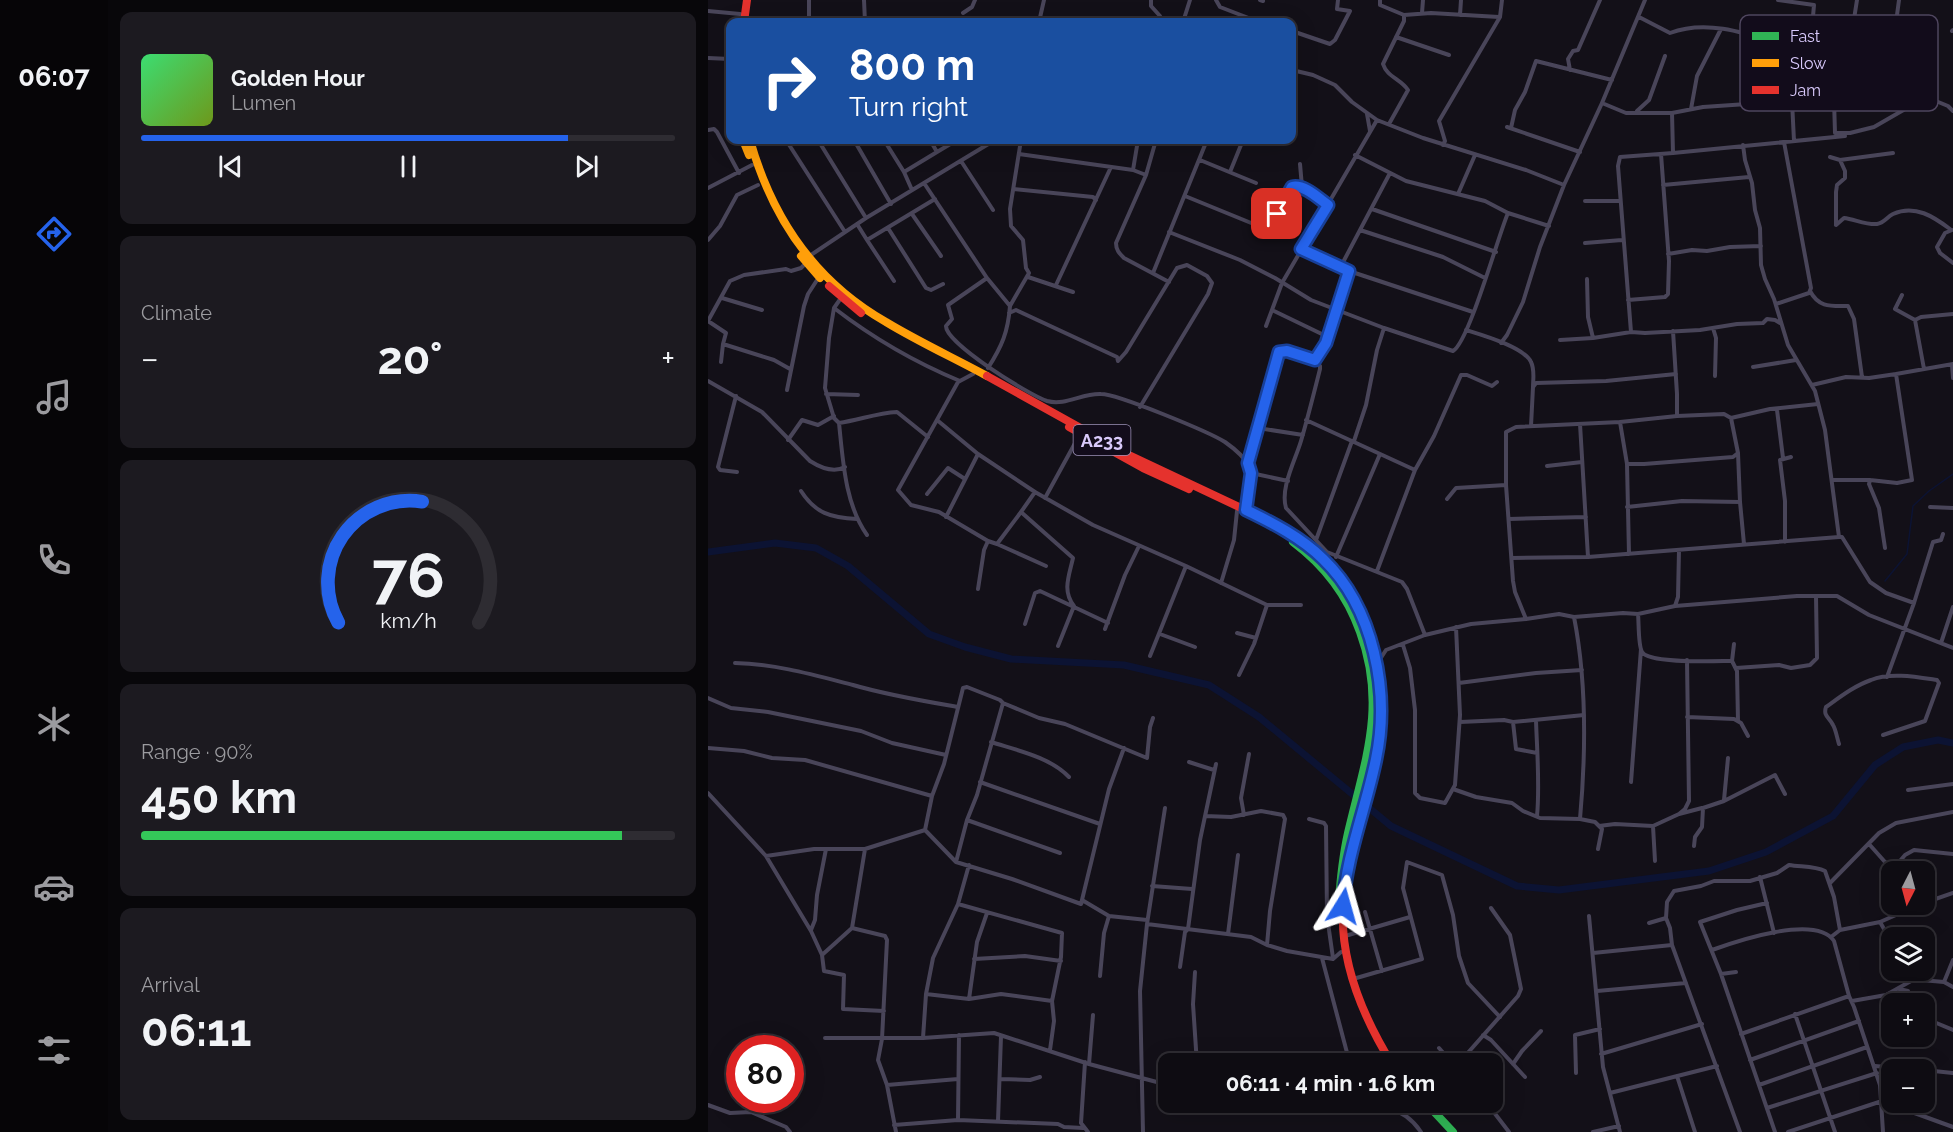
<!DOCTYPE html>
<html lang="en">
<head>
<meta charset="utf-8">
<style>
  body { margin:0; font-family:Raleway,sans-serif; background:#1c1a20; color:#f1f3f6; height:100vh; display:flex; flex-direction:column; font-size:22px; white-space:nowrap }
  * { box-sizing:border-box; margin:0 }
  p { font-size:20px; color:#9b9b9f }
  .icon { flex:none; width:33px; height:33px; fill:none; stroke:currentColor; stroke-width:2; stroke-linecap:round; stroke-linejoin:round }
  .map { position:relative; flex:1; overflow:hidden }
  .sheet { display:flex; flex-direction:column; gap:12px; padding:12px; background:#08070a; width:600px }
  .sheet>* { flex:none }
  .top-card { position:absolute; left:18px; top:18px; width:570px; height:126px; border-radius:12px; box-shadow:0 6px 24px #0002,0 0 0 2px #2e2c32; background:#1a4fa0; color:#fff; overflow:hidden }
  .needle { width:39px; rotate:186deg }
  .fabs { position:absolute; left:1173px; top:861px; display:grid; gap:12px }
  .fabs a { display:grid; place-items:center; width:54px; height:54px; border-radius:12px; background:#0e0c12; box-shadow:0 6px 24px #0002,0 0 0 2px #2e2c32; font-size:30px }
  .speed { position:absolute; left:18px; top:1035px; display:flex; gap:12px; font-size:30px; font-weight:700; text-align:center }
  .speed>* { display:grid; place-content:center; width:78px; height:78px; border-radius:50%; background:#0e0c12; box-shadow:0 6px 24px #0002,0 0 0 2px #2e2c32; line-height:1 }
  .speed .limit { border:9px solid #d22; background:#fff; color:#111 }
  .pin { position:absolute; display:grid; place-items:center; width:51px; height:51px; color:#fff; margin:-26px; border-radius:12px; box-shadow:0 3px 9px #0006 }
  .me { position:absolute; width:66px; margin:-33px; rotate:8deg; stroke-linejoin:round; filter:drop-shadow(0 0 4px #0008) }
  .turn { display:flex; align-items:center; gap:21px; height:126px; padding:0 24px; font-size:27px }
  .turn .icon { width:78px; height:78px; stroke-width:2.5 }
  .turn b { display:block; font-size:42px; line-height:51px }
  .big { font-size:45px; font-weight:700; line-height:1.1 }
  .sheet .widget { flex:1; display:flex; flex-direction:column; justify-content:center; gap:9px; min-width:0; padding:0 21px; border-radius:12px; background:#1c1a20 }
  .sheet .dial { align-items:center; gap:0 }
  .dial svg { height:156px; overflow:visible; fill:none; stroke:#2e2c32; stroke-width:7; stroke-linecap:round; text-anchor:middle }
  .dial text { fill:#f1f3f6; stroke:none }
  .song { display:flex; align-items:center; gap:18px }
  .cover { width:72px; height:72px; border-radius:9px; background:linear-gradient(135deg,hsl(140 70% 55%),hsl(80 70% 35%)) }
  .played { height:6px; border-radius:3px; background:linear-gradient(90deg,#2563eb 80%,#2e2c32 80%) }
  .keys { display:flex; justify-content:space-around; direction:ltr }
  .heat { display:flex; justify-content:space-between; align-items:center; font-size:33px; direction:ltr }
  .charge { height:9px; border-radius:4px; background:linear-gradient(90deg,#34c759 90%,#2e2c32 0) }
  .trip { position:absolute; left:450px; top:1053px; width:345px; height:60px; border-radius:12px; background:#0e0c12; box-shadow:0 6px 24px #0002,0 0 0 2px #2e2c32; font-weight:700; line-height:60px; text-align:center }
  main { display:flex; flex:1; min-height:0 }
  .menu { display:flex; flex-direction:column; width:108px; justify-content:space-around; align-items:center; background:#060507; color:#9b9b9f }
  .menu .icon { width:42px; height:42px }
  .menu .on { color:#2563eb }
  .menu b { font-size:27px; color:#f1f3f6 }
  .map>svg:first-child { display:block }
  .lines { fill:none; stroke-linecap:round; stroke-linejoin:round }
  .stream { stroke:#0c1333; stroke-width:1.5 }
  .river { stroke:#0c1333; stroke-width:7 }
  .street { stroke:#494559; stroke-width:4 }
  .fast { stroke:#30b455; stroke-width:8 }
  .slow { stroke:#ff9f0a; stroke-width:8 }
  .jam { stroke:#e5322d; stroke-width:8 }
  .route-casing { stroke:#184099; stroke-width:15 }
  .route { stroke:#2563eb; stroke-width:10 }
  .labels { text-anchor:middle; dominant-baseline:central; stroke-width:6; stroke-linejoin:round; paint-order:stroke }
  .shield { fill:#120c1b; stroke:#9d91b8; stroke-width:1.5 }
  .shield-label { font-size:18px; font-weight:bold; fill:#d9cafc }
  .key { fill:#120c1b; stroke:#4e455e; stroke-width:1.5 }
  .key-label { font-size:16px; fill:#d9cafc }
</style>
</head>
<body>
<main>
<nav class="menu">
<b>06:07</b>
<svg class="icon on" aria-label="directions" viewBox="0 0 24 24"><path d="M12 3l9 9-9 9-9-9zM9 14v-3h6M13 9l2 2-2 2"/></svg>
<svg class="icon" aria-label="music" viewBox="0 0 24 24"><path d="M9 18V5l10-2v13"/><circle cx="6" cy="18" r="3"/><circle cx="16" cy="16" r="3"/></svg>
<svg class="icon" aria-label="phone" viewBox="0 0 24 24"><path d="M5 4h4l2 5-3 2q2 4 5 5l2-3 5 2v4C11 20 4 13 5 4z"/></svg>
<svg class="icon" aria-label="climate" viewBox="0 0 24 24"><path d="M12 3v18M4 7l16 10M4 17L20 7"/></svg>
<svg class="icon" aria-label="car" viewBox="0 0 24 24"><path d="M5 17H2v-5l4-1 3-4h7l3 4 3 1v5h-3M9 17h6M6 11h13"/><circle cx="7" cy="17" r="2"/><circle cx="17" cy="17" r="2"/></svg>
<svg class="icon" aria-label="filters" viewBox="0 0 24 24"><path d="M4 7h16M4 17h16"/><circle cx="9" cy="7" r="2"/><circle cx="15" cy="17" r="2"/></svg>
</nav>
<section class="sheet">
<div class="widget">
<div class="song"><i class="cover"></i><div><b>Golden Hour</b><p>Lumen</p></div></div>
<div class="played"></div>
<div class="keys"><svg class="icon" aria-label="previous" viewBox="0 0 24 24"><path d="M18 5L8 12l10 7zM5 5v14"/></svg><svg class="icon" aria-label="pause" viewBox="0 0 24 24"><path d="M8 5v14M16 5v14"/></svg><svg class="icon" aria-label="next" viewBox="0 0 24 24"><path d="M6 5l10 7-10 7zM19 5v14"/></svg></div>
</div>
<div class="widget"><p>Climate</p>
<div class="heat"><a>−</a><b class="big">20°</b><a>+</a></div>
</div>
<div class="widget dial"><svg viewBox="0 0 100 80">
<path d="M14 69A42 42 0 1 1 86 69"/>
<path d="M14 69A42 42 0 0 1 57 7" stroke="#2563eb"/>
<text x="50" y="56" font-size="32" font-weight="700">76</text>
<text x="50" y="72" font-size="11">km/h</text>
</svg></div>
<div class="widget"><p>Range · 90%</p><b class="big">450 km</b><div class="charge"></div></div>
<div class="widget"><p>Arrival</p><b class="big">06:11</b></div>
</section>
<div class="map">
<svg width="1245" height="1132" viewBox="0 0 1245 1132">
  <rect width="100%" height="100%" fill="#131018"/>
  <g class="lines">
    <path class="stream" d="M1177 581 1199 554 1205 506 1221 491 1245 474"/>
    <path class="river" d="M0 552 67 543 108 548 140 566 221 634 257 647 303 659 416 665 501 685 551 717 683 826 809 886 851 890 1001 871 1058 852 1125 816 1167 765 1195 747 1230 740 1245 743"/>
    <path class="street" d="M156 0 157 22
      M443 0V6L452 16 453 22
      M508 0 512 7 551 22
      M552 0 555 1
      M672 0V5L696 15 723 13 791 17
      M1149 0 1141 51C1159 57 1164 69 1183 60L1191 0
      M0 11 32 14
      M255 13 264 7 267 0
      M714 13 715 0
      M752 15 753 0
      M931 17 962 33C1001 18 1043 35 1082 47
      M101 22V0
      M331 22 336 0
      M475 22 482 0
      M584 31 622 44 627 40 642 11 629 9 630 0
      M1244 31 1245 30
      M688 37 741 55
      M1105 39V37L1120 39 1126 100 1127 133H1142L1166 127 1218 97 1240 106 1245 111
      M0 58 22 59
      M1180 61 1184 67H1191L1218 55 1222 21
      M1196 65 1199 75 1205 83
      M584 70 605 75 627 85 644 102 669 120 715 138 818 170 856 185
      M862 70 860 59 865 51 870 50 892 0
      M1084 101 1086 141
      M894 103 918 113H964L995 107 1084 101 1082 47 1102 50 1106 5 1070 0
      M1042 104 1040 69 1043 66 1053 63 1057 43 1051 39
      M1126 107 1161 104 1163 102 1164 64
      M983 109 989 76 1013 29
      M929 111 941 100 957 56
      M659 114 662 131
      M681 124 700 90C693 79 679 77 675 64L696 21V15
      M799 127 872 152
      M803 128 807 110 817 92 828 61 904 80
      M0 130 6 129 9 132 31 173
      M78 140 137 232
      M110 140 158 218
      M146 140 183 204
      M176 140 196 172 204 190
      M448 140 438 175 408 243C408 250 411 253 416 258L461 282
      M563 142V140
      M735 145 737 141 731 121 792 17 794 0
      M1035 145 1037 160 1044 183 1047 210 1052 228 1053 265 1057 279 1066 299 1080 345 1107 391 1117 430 1131 537H1134L1162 582 1178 593 1206 603
      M229 152 249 140
      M965 153 1137 136
      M311 154 425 170 438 175
      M647 155 698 181 777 201 800 213 841 226
      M1122 157 1132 160 1185 153
      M492 160 548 183
      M253 161 285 210
      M592 164 594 187
      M425 170 430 140
      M196 172 229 152 222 140
      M522 172 535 140
      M216 183 279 278 302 306C300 332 294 346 280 368
      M955 185 1041 177
      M0 188 44 165
      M306 189 385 197 388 200
      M750 194 767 155
      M477 196 553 227
      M877 201H912
      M664 209 788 252
      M204 214 233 256
      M569 214 584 187C596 184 610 198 620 205
      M149 224 159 240 227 199
      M1128 225 1136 218C1146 219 1158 225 1169 224 1176 223 1179 217 1185 214 1207 204 1226 217 1242 229
      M1128 225V192L1129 185 1137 178V171L1132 160
      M180 228 218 288 223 290 235 284
      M652 230 735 257 777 278
      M1244 230 1237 233 1229 247 1232 253 1245 263
      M461 232 532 260 567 278 603 300 676 328 745 351C761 342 790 236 800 213
      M0 240 12 226 29 195 50 185
      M159 240 186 281
      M877 243 914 240
      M593 249 641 271 765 312
      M960 254 984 250 999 251 1022 247 1053 246
      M100 257 158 218 287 140
      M632 268 682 173
      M445 273 499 140
      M320 277 365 292
      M279 278 240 305 244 319 238 326C237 343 321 395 339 401 358 406 374 393 393 394 410 394 501 432 517 442 527 449 537 458 543 468L537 515
      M879 279 880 317 885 338
      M348 285 403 167
      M1102 291C1111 308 1123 306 1140 306L1146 319 1154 377
      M1194 295 1187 309 1207 320 1216 369
      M14 298 54 310
      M133 298 126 308 121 338 117 388 126 418 131 423C135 461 137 504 159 535
      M920 300 957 297 960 294 961 261 953 154
      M1068 304 1101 293 1103 288 1076 142
      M302 306 321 273 318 268 315 240 303 226 302 209 313 140
      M126 308C165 338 206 362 252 381
      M564 310 620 337
      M301 313 308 310 409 357 410 361 418 352 469 268 479 265 499 276 504 283 500 294 432 407
      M1207 320 1213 317 1245 314
      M0 321 22 281 36 275 78 269 83 271 93 268 98 263
      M0 321 18 333 15 344 66 360 82 369
      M558 326 574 283 669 120
      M1005 328 1008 338 1007 376
      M758 330C774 335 816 347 823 362 827 370 825 379 825 387
      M965 331 969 394V416
      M923 332 910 166 912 157 965 153 964 113
      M852 340 885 338 923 332 937 333 992 330 1029 324 1055 323 1059 319 1067 320 1072 323
      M793 343 799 335 815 302 832 247 856 185 894 103 937 0
      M607 360 618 343 641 271
      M13 362 15 344
      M1244 365 1245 378
      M1045 367 1088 360
      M265 374 250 382 190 490 203 505 231 512 280 541 289 544 313 512
      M1188 374 1245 364
      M0 381 54 412 102 461C113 468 126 473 137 467
      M1104 385 1138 377 1161 378 1188 374 1204 480 1189 483 1162 480H1124
      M79 390 96 306 100 294 111 277
      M118 394 150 395
      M28 396 10 467 12 470 29 472
      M1069 410 1075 458
      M1023 418 1030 453 1032 502 1036 544
      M229 420 270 454 327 492 385 525 478 566 559 605H593
      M598 420 707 470
      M912 422 919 464 921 554
      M131 423C151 420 169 413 189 412L220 437
      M872 424 880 557
      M823 426 825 387 828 383 898 381 968 374
      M550 428 595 435
      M80 440 94 420 110 425 126 416
      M646 441 658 405 669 350 676 328
      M540 463 571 352C582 349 605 357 612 366V369C606 393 600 417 593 441 587 461 572 488 578 508L619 552 694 582 699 589 717 635
      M919 464H936L1025 457 1030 453
      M839 466 874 462
      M543 473 580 481
      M1162 480 1161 484 1171 508 1177 548
      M93 491C107 513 123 518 149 519
      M327 492 313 512 365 558C361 576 354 591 366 606L350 646
      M219 494 240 468 257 479
      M337 498 372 434
      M739 499 748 488 798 485
      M919 507 974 501 1032 502
      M1222 507 1245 508
      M238 517 270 454
      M801 519 878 517
      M608 540 644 441
      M1077 542V501L1072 460 1083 457
      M289 544 338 566
      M628 557 672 454
      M804 558 880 557 1131 537
      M669 571 707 470 726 436 753 375H759L784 386 789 382
      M513 583 526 540 529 511
      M270 589 276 550 280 541
      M967 606 970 597 971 550
      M930 614C931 623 930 645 934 652 941 664 1009 661 1024 661L1026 644
      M818 619 807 592 805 581 798 485V432L808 427 912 422 969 416 1016 414 1023 418 1062 409 1110 404
      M317 624 327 593 332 591 400 623
      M397 629 417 575 431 546
      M529 633 548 638
      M452 634 487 647
      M1233 643 1245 607
      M695 645 702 668 707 710V793L712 798 737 803 747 785 752 715 748 627
      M442 656 478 566
      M1024 661 1029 671 1030 721
      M27 663C68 664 106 675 145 685 179 695 215 701 250 707
      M669 664 678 650 717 635 763 624 818 619 851 614 866 617 915 613 930 614 967 606 1089 596H1129L1161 615 1245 648
      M1028 668 1071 665 1083 668 1102 665 1109 658 1108 596
      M531 675 546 644 559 605
      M1179 677 1206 603 1225 542 1233 540 1235 534
      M751 683 828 673 874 670
      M0 698 23 708 60 712 153 731 184 743 238 755
      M979 717 1026 719 1033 723 1040 736
      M828 720C829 752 832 785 829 816
      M752 722 796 720 805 722 876 715
      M805 722 808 749 829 753
      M283 742C308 750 342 757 361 777
      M1131 744C1129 738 1128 730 1125 725 1121 717 1115 716 1118 707 1132 697 1146 686 1163 680 1182 672 1209 677 1229 680L1231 683 1217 721 1175 735
      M0 748 36 751 64 758 97 760 224 796
      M481 762 506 770
      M272 782 392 824
      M923 782 933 649
      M745 789 768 797 804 803 815 811 832 818 872 819C878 752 879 683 866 617
      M1200 790 1245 784
      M0 793 58 856 103 931 114 955 144 928 157 849
      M1016 800 1020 758
      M971 814 977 809 981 801 979 660
      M536 815 533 798 541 754
      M497 816 523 817 553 811 575 815 577 819 562 911 559 945
      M601 819 616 823 618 826 619 916 625 958
      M872 819 887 822 891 826 907 824 945 826 971 814 994 808
      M259 820 352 853
      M945 826 947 861
      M217 830 224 796 236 764 255 688 259 687 292 700 295 703 331 718 357 724 439 758 442 727 445 718
      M217 830 248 862 304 879 373 904 401 789 416 748
      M1161 844 1177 862 1186 868 1197 855 1206 850 1245 854
      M986 846 987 837 994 827 995 808 1016 801 1067 775 1077 794
      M890 849 894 829 891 826
      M58 856 106 849H157L217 830
      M248 862 259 820 269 795 295 703
      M1052 877 1066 933
      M1122 883 1171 833 1188 823 1245 812
      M444 886 484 889
      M374 900 401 916 439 920
      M1059 903 1029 910 992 922 1013 974 1067 1132
      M1216 903 1245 893
      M250 904 354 933 353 957 344 1001 346 1021 342 1050
      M657 912 674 971
      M881 916 895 1067 912 1132
      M958 918 959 902 966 891 993 886 1006 881H1042L1069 873 1081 865C1093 867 1107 866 1117 871L1126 897 1132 930
      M1172 922 1184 943
      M941 923 958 918 962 928 964 945 1032 1132
      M439 924 457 808
      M144 928 177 936 179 940 174 1039 170 1060 179 1085 188 1132
      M103 930 107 920 109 895 118 849
      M520 934 530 855
      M637 936 702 917
      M1123 937 1132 930 1172 922 1213 904
      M1004 950C1029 941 1108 914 1126 941L1141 996 1146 1007 1172 1085 1175 1132
      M885 953 964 945
      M114 955 116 971 136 975 135 1009 176 1011
      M614 958 642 1064
      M266 959 317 956 353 961
      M472 967 477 932 480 929 492 840 508 764
      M487 972 485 1004 489 1064
      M1013 974 1028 972
      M392 976 396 933 401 916
      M645 979 714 959 695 888 699 862 734 875 745 915 751 956 760 983 792 1017
      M1236 982 1245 960
      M1191 989 1200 991 1202 1004
      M889 991 978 983
      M218 994 261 999 293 994 344 1001
      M261 999 269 942 279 913
      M1144 1001 1178 995 1203 981 1213 980 1236 982 1245 987
      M1087 1014 1127 1132
      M1216 1021 1226 1022 1245 1030
      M1033 1034 1141 996
      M775 1035 783 1040 817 1077
      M117 1038H215L286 1033 381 1064 460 1085
      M215 1038 218 994 225 958 250 904 261 865
      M731 1048 745 1064
      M893 1054 994 1024
      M1042 1060 1151 1021
      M377 1062 373 1123 380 1132
      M381 1064 385 1015
      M750 1064 810 996 813 989 802 935 783 908
      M805 1064 814 1051 833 1031
      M1167 1066 1213 1070
      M1216 1070 1245 1073
      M868 1073 867 1035 892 1029
      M969 1076 987 1132
      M292 1079 322 1080 332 1077
      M179 1085 250 1079
      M1051 1085 1159 1047
      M1173 1090 1184 1092
      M902 1093 1009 1066
      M778 1102 801 1132
      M1200 1102 1201 1111 1245 1127
      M0 1105 22 1113 43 1112 78 1127 82 1132
      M681 1108C695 1112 705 1120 713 1132
      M1059 1108 1169 1073
      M725 1110 738 1102
      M250 1120 251 1035
      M290 1121 293 1036
      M186 1125 250 1120 350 1124 356 1127 375 1128
      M435 1132 432 991 439 924 543 937 559 945 579 951 625 959 633 952
      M885 1132 911 1126
      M1080 1132 1174 1101"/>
    <path class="fast" d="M565 523C583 534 601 545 616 560 671 614 682 702 665 774 655 818 638 860 635 907
      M585 542C617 566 639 595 652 632 679 706 657 760 640 833 634 859 632 884 630 910
      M717 1102 745 1132"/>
    <path class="slow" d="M35 140 41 155
      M42 140C64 218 106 281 178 322 211 342 246 358 279 376
      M93 256 112 278"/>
    <path class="jam" d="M36 22 39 0
      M121 286 153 313
      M279 376 421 455 565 523
      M361 427 435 468 481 489
      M635 907C632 963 655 1017 684 1064"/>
  </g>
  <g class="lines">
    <defs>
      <path id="route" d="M569 214 584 187C596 184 610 198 620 205L593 249 641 271 618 343 607 360 579 351 571 352 540 463 543 473 538 510C565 523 594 538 615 559 666 608 682 692 668 759 658 808 638 856 635 906"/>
    </defs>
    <use href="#route" class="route-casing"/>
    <use href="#route" class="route"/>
  </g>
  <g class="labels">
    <rect class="shield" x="365.5" y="425" width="57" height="30" rx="4.5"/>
    <g class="shield-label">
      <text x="394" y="440">A233</text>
    </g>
  </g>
  <rect x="1032" y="15" width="198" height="96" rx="9" class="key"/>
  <rect x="1044" y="32" width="27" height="8" fill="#30b455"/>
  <rect x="1044" y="59" width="27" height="8" fill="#ff9f0a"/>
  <rect x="1044" y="86" width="27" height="8" fill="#e5322d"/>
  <g class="key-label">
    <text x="1082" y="42">Fast</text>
    <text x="1082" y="69">Slow</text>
    <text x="1082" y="96">Jam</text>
  </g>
</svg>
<div class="fabs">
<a><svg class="needle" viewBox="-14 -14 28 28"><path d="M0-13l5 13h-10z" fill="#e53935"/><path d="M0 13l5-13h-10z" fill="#9b9b9f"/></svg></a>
<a><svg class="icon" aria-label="layers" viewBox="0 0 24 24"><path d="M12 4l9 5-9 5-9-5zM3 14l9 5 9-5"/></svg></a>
<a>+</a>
<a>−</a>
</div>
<div class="speed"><div class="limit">80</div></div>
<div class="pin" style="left:569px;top:214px;background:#d93025"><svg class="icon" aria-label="arrive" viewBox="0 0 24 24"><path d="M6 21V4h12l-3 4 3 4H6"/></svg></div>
<svg class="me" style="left:635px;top:906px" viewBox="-20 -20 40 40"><path d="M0-17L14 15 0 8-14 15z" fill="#2563eb" stroke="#fff" stroke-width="4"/></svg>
<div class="trip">06:11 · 4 min · 1.6 km</div>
<div class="top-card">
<div class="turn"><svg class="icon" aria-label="right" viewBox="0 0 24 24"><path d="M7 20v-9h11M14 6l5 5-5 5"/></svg><div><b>800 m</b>Turn right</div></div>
</div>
</div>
</main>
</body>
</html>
